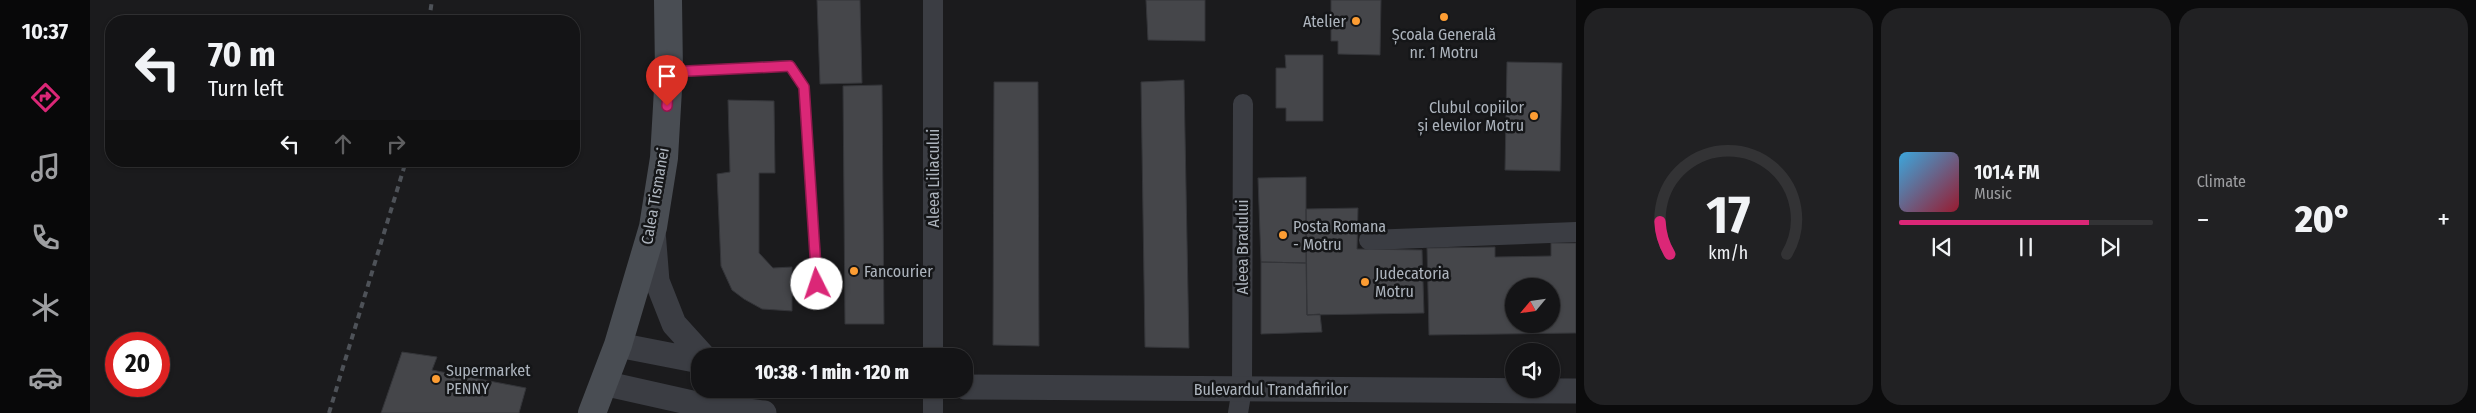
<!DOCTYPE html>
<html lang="en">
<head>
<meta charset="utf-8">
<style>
  body { margin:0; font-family:"Fira Sans Condensed",sans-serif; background:#212123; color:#f1f3f6; height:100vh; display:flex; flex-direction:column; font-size:19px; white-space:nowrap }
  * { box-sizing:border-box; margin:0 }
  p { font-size:16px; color:#9d9ea1 }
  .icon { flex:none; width:28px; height:28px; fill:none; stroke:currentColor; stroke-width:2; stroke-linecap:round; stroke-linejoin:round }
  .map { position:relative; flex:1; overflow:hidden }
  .sheet { display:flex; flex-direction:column; gap:8px; padding:8px; background:#0b0b0c; width:900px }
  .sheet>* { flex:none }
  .top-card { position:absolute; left:15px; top:15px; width:475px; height:152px; border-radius:20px; box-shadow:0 1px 4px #0004,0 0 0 1px #333335; background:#141416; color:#f1f3f6; overflow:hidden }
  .needle { width:32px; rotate:241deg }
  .fabs { position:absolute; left:1415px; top:278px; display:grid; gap:10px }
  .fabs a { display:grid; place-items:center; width:55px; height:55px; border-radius:50%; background:#141416; box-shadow:0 1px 4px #0004,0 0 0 1px #333335; font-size:25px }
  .speed { position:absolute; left:15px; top:332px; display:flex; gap:10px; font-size:25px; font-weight:700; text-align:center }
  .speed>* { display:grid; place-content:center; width:65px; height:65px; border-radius:50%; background:#141416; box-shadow:0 1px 4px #0004,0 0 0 1px #333335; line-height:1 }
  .speed .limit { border:8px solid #d22; background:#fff; color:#111 }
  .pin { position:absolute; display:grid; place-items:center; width:42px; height:42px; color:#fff; margin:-51px -21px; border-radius:50% 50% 50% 0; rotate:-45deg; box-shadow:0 0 5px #0007 }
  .pin .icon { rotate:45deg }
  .me { position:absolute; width:55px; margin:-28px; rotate:356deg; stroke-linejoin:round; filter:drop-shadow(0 0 4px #0008) }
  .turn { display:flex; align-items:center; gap:18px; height:105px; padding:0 20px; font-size:22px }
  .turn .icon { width:65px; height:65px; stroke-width:2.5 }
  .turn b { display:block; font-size:35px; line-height:42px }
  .lanes { display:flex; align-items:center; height:48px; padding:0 20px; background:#0003; justify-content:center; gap:25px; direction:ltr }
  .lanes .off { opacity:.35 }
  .big { font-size:38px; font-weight:800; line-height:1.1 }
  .sheet .widget { flex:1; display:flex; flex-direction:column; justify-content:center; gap:8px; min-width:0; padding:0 18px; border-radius:20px; background:#212123 }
  .sheet .dial { align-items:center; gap:0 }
  .dial svg { height:130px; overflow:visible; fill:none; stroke:#333335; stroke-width:7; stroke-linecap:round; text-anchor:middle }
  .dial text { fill:#f1f3f6; stroke:none }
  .song { display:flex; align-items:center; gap:15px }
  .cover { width:60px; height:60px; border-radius:8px; background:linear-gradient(135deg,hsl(200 70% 55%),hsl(350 70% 35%)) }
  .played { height:5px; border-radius:2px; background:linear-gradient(90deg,#db2777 75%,#333335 75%) }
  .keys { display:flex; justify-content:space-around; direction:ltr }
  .heat { display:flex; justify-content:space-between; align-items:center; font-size:28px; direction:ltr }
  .sheet .tiles { flex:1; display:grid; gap:8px; grid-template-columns:repeat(3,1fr) }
  .trip { position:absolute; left:601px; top:348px; width:282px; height:50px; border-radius:20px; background:#141416; box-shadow:0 1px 4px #0004,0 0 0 1px #333335; font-weight:800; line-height:50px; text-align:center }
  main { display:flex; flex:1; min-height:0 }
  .menu { display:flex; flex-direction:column; width:90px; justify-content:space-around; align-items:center; background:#080809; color:#9d9ea1 }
  .menu .icon { width:35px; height:35px }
  .menu .active { color:#db2777 }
  .menu b { font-size:22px; color:#f1f3f6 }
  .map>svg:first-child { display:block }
  .building { fill:#45464a; stroke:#343539; fill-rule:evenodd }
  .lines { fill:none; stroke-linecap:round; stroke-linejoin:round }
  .service { stroke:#3b3d43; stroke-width:10 }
  .minor { stroke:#3b3d43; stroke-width:20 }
  .tertiary { stroke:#3b3d43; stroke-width:25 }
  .secondary { stroke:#494d53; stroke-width:28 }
  .rail { stroke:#4e5258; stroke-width:4; stroke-dasharray:6 5; stroke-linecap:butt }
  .route-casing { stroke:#8e194d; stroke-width:12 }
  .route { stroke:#db2777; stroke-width:9 }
  .poi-dot { fill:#fd9d33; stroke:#151618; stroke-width:2 }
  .labels { text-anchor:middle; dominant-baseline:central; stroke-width:5; stroke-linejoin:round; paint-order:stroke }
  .poi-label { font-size:16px; fill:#adb4bd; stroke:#151618; text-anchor:start }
  .street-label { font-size:16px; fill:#adb4bd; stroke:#151618 }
</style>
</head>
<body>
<main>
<nav class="menu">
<b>10:37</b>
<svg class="icon active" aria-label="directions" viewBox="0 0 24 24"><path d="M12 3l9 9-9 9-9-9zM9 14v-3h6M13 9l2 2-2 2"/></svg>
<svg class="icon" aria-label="music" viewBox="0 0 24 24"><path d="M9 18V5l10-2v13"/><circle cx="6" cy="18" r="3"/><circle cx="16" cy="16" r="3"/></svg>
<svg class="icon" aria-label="phone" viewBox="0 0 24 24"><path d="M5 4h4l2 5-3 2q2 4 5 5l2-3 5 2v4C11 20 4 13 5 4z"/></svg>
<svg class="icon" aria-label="climate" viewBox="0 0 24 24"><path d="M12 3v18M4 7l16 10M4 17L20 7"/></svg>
<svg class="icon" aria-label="car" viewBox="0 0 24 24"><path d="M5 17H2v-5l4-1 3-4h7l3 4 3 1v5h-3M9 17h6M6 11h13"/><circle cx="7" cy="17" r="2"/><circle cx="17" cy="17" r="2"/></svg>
</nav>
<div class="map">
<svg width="1486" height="413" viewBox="0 0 1486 413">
  <rect width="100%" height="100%" fill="#1b1b1d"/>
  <path class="building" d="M727 0H770L772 83 730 84Z
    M1056 0H1115V41L1058 40Z
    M1241 0H1291L1290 55 1248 54V41H1241Z
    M1195 55H1233V121H1196V108H1186V68H1196Z
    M1417 62 1472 63 1470 171 1415 170Z
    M1094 80 1099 348 1055 347 1051 82Z
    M904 82H948L949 346 903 345Z
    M792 85 794 324H755L753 86Z
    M638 100 684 101 685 173H669V253L683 268 702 267V311L672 309 654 299 642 290 631 266 627 174 640 172Z
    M1216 177V263L1171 262 1168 178Z
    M1268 208 1267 249 1332 250 1334 313 1217 315 1216 209Z
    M1461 243H1486V333L1339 335 1337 248 1405 247V257L1461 256ZM1424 286H1461V324H1424Z
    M1171 262 1216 263 1217 315 1230 314 1232 332 1171 334Z
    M312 352 347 357 342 370 436 388 429 413H291Z"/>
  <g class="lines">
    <path class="service" d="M580 72 700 65 714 87 727 284"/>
    <path class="minor" d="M843 0V356
      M1279 240 1486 232
      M843 413V389
      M1148 413 1152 389 1153 104"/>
    <path class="tertiary" d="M563 231 567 281 584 324 613 356
      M528 345 610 361
      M513 383 611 405 674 413
      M875 387 1486 391"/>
    <path class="secondary" d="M502 413 528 345 563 227 574 158 579 72 578 0"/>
    <path class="rail" d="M339 21 342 0
      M239 413 316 161"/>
  </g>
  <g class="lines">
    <defs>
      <path id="route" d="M577 106 579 72 700 66 714 87 727 284"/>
    </defs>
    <use href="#route" class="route-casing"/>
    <use href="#route" class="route"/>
  </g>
  <g class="poi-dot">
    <circle cx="1354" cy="17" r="5"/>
    <circle cx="1266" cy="21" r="5"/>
    <circle cx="1444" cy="116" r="5"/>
    <circle cx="1193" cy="235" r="5"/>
    <circle cx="764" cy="271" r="5"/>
    <circle cx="1275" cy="282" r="5"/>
    <circle cx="346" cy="379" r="5"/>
  </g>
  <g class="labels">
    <g class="poi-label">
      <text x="1256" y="21" text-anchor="end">Atelier</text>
      <text x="1354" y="34" text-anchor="middle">Școala Generală<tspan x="1354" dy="18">nr. 1 Motru</tspan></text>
      <text x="1434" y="107" text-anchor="end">Clubul copiilor<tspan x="1434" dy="18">și elevilor Motru</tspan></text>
      <text x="1203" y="226">Posta Romana<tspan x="1203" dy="18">- Motru</tspan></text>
      <text x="774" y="271">Fancourier</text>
      <text x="1285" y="273">Judecatoria<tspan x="1285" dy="18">Motru</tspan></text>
      <text x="356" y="370">Supermarket<tspan x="356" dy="18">PENNY</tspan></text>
    </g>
    <g class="street-label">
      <text transform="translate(843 178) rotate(-90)">Aleea Liliacului</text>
      <text transform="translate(565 196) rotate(-80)">Calea Tismanei</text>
      <text transform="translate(1152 247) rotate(-90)">Aleea Bradului</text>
      <text x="1181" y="389">Bulevardul Trandafirilor</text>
    </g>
  </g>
</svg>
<div class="fabs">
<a><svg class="needle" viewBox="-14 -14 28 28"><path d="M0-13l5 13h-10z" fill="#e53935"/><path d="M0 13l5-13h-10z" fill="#9d9ea1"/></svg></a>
<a><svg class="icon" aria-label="sound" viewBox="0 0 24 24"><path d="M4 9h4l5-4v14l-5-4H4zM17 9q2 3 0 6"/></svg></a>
</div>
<div class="speed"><div class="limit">20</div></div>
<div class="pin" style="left:577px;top:106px;background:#d93025"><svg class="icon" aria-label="arrive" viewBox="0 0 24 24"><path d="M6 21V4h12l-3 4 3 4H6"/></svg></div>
<svg class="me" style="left:727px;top:284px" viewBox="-20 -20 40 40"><circle r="19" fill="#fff"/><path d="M0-13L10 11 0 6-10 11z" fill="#db2777"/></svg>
<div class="trip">10:38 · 1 min · 120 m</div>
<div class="top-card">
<div class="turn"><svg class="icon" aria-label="left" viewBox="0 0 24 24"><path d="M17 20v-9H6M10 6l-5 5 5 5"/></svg><div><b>70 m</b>Turn left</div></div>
<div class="lanes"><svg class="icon" aria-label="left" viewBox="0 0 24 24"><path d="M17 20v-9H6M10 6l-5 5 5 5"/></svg><svg class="icon off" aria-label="ahead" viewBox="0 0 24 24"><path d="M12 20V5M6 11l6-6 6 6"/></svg><svg class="icon off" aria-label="right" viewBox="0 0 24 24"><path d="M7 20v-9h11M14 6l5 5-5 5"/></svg></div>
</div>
</div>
<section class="sheet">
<div class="tiles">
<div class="widget dial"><svg viewBox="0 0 100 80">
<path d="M14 69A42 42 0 1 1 86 69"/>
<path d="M14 69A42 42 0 0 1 8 49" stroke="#db2777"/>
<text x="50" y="56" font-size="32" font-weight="700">17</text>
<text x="50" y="72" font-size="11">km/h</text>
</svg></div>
<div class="widget">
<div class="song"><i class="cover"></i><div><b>101.4 FM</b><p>Music</p></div></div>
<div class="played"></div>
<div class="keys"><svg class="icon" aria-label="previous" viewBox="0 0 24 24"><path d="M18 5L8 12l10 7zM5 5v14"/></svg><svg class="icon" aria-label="pause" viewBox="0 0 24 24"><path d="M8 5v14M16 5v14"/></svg><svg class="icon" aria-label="next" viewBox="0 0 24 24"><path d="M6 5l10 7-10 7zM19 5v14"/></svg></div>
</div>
<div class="widget"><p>Climate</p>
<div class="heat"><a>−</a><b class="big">20°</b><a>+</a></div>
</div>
</div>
</section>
</main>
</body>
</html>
